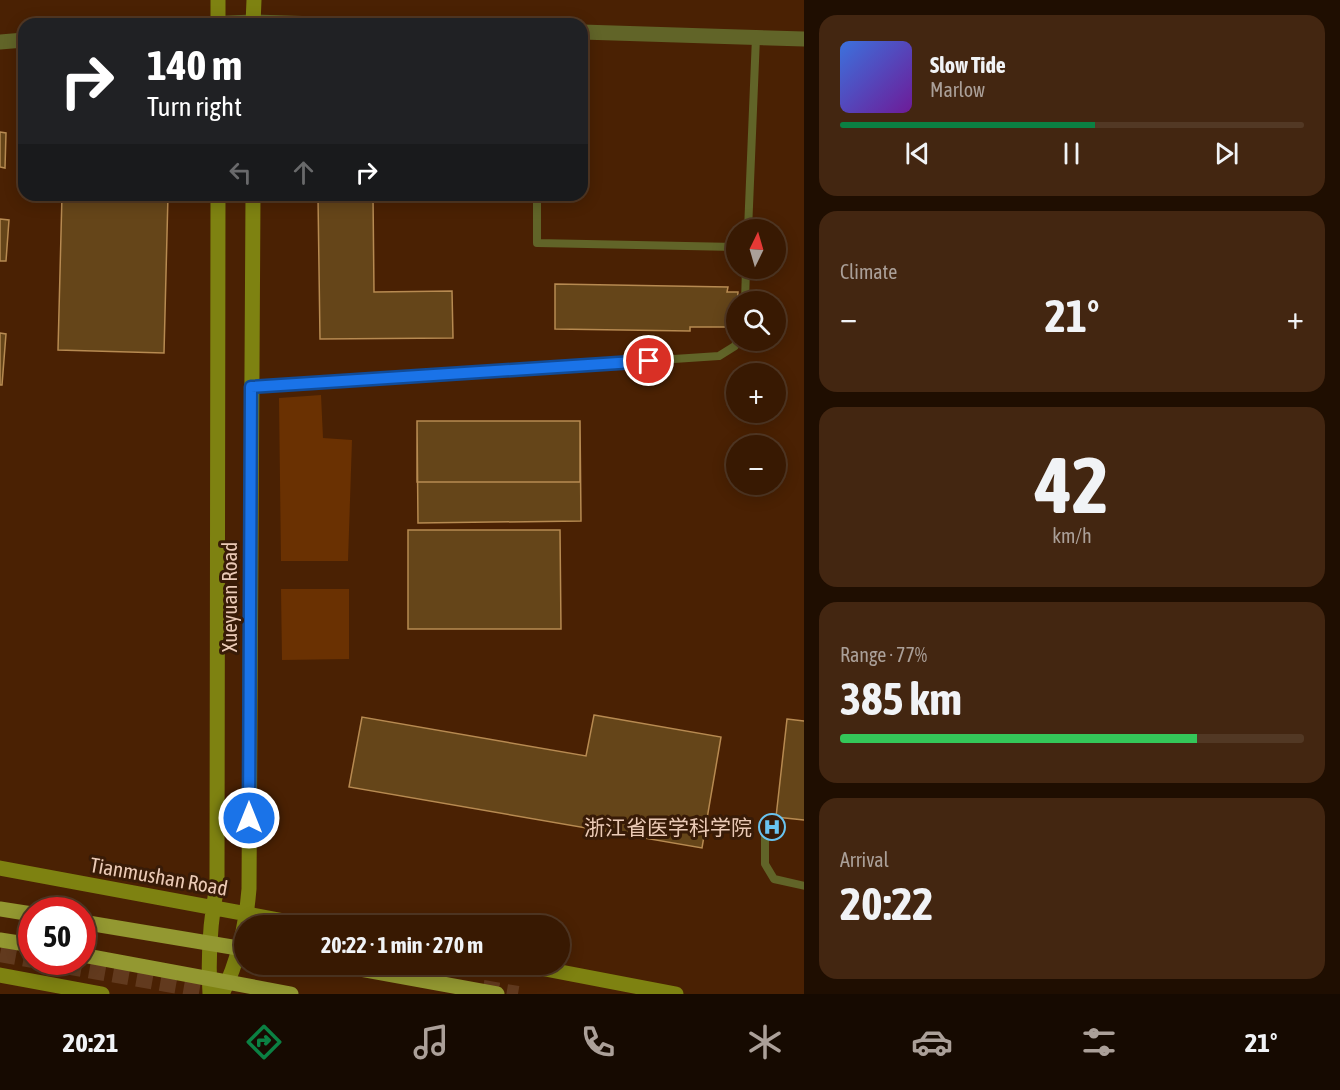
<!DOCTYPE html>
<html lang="en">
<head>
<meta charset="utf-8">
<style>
  body { margin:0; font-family:"Asap Condensed","Noto Sans SC",sans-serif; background:#432611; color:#f1f3f6; height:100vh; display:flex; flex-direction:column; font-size:22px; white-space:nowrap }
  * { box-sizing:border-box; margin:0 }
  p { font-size:20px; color:#aba099 }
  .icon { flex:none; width:33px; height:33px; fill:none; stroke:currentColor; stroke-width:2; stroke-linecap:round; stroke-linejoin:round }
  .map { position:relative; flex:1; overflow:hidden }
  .sheet { display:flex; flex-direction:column; gap:15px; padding:15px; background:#1f0e01; width:536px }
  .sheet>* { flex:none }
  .guide { position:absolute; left:18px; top:18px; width:570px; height:183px; border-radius:18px; box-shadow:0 3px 15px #0003,0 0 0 2px #523824; background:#202124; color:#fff; overflow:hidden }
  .needle { width:39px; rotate:5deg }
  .fabs { position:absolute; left:726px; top:219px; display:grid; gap:12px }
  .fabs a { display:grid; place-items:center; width:60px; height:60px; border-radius:50%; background:#381902; box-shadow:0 3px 15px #0003,0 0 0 2px #523824; font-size:30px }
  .speed { position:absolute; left:18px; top:897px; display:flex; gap:12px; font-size:30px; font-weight:700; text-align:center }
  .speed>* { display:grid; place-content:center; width:78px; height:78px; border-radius:50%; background:#381902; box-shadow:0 3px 15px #0003,0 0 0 2px #523824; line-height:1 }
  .speed .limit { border:9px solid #d22; background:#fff; color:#111 }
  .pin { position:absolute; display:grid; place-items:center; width:51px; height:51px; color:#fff; margin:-26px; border:3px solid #fff; border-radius:50%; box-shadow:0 2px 6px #0007 }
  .me { position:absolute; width:66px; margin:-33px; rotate:0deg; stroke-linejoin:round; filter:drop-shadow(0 0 4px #0008) }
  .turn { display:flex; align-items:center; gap:21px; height:126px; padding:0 30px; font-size:27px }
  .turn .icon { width:78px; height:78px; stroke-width:2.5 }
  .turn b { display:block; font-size:42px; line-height:51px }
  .lanes { display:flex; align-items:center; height:57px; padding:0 30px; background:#0003; justify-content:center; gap:30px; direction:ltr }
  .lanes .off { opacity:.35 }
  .big { font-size:45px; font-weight:700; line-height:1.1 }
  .sheet .widget { flex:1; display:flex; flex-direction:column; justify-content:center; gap:9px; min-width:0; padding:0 21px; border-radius:18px; background:#432611 }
  .sheet .dial { align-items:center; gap:0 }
  .dial b { font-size:78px; line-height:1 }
  .song { display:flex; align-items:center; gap:18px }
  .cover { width:72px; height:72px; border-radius:9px; background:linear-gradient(135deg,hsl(220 70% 55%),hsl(280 70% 35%)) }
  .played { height:6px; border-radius:3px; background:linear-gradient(90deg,#0b8043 55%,#523824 55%) }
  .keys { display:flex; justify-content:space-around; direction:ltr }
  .heat { display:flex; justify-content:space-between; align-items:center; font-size:33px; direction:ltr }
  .charge { height:9px; border-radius:4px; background:linear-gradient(90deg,#34c759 77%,#523824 0) }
  .trip { position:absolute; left:234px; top:915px; width:336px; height:60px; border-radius:30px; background:#381902; box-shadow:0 3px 15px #0003,0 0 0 2px #523824; font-weight:700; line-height:60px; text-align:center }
  .dock { display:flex; height:96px; justify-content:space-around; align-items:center; background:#160a01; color:#aba099 }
  .dock .icon { width:42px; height:42px }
  .dock .selected { color:#0b8043 }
  .dock b { font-size:27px; color:#f1f3f6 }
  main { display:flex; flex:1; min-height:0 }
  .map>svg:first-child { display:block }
  .green { fill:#6a3102 }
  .building { fill:#654519; stroke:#b78a51; stroke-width:1.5 }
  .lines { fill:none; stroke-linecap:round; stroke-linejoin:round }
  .trunk-tunnel { stroke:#623a1e; stroke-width:16; stroke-dasharray:16 8; stroke-linecap:butt }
  .service { stroke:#616428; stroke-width:8 }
  .tertiary { stroke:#616428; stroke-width:15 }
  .secondary { stroke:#7e8211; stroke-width:15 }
  .primary { stroke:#939831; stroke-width:15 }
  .route-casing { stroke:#114b97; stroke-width:15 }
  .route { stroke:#1a73e8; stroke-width:10 }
  .labels { text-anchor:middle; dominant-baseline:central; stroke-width:6; stroke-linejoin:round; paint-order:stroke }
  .street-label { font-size:21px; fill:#ebcab6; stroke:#381b07 }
  .poi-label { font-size:21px; fill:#ebcab6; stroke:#381b07; text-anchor:end }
</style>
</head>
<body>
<main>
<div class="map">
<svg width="805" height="994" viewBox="0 0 805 994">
  <rect width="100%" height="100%" fill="#4a2103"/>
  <path class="green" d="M321 395 323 438 352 440 348 561H281L279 398Z
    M281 589H349V659L282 660Z"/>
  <path class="building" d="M0 132 6 133 5 168 0 167Z
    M62 195H168L164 353 58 350Z
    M373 196 374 292 452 291 453 338 320 339 318 197Z
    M0 219 9 220 6 261H0Z
    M555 284 728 287 727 292H738L736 317H726V327H690V331L555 329Z
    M0 333 6 334 2 385H0Z
    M417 421H580V482H417Z
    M417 421H580L581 521 418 523Z
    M408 530H560L561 629H408Z
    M594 715 721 737 702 848 349 787 362 717 586 756Z
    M787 719 805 721V820L776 817Z"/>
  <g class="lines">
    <path class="trunk-tunnel" d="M0 954 32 960
      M42 962 224 994
      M483 988 518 994"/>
    <path class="service" d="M537 195V243L736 247
      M748 230 756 37
      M745 302 746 268
      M251 387 719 356 735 346 737 340
      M765 834V864L774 879 805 886"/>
    <path class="tertiary" d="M205 24 253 22 319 24
      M582 32 805 39
      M0 42 24 40"/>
    <path class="secondary" d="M218 24V0
      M253 24 254 0
      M0 868 311 926
      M519 964 676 994
      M0 975 102 994
      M210 994C208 958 210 921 217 886L218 195
      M222 994C238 962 246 925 249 889L253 195"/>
    <path class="primary" d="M0 909 32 914
      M82 922 244 949
      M0 940 32 945
      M82 955 291 994
      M333 964 497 994"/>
  </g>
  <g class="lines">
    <defs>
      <path id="route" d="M249 818 251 387 649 361"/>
    </defs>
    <use href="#route" class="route-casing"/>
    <use href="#route" class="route"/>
  </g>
  <defs>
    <symbol id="hospital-ring" viewBox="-11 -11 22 22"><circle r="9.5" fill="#381b07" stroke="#69c4f0" stroke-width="1.5"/><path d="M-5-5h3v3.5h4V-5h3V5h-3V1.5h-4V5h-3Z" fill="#69c4f0"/></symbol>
  </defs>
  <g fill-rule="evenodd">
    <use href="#hospital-ring" x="757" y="812" width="30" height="30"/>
  </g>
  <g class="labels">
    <g class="street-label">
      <text transform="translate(229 597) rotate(-90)">Xueyuan Road</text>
      <text transform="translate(159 876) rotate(10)">Tianmushan Road</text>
    </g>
    <g class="poi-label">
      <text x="752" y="827">浙江省医学科学院</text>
    </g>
  </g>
</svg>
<div class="fabs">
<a><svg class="needle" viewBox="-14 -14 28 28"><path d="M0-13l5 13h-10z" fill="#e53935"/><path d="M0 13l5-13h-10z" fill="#aba099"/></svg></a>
<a><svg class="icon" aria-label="search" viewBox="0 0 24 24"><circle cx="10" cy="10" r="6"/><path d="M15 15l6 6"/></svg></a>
<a>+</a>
<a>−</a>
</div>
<div class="speed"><div class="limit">50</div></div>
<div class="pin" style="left:649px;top:361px;background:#d93025"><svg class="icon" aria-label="arrive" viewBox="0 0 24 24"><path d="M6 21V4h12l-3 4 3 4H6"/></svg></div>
<svg class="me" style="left:249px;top:818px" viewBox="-20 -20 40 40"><circle r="17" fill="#1a73e8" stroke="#fff" stroke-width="3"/><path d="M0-11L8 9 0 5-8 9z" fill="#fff"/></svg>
<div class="trip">20:22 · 1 min · 270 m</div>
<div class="guide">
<div class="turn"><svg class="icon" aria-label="right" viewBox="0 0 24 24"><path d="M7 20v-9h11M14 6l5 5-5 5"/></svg><div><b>140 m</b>Turn right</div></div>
<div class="lanes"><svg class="icon off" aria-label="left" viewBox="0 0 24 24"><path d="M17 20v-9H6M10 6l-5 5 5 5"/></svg><svg class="icon off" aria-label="ahead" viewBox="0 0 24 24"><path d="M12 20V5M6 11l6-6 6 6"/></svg><svg class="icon" aria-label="right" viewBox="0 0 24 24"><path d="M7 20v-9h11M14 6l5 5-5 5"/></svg></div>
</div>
</div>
<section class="sheet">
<div class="widget">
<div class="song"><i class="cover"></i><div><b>Slow Tide</b><p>Marlow</p></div></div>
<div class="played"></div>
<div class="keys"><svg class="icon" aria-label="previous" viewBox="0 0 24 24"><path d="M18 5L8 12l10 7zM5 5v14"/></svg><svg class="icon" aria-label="pause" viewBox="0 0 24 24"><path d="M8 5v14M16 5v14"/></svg><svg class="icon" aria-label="next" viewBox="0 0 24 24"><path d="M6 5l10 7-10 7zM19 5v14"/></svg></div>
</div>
<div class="widget"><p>Climate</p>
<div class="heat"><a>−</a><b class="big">21°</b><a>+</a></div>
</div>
<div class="widget dial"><b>42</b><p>km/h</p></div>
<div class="widget"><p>Range · 77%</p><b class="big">385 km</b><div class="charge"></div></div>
<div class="widget"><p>Arrival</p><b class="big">20:22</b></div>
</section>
</main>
<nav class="dock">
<b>20:21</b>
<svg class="icon selected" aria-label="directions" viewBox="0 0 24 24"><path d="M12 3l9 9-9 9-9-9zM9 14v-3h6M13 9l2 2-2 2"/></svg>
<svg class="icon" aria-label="music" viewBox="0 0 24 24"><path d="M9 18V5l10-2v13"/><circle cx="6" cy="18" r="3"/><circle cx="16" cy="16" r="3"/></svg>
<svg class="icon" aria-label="phone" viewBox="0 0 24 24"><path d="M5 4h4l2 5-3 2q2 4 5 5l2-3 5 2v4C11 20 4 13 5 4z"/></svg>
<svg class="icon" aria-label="climate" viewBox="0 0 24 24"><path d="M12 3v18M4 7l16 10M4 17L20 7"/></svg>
<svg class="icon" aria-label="car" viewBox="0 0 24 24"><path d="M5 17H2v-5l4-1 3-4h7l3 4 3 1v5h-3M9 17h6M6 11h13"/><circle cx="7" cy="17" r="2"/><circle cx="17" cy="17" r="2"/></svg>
<svg class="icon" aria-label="filters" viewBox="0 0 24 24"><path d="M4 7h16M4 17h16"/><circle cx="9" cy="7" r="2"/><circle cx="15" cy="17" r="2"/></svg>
<b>21°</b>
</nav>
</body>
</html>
